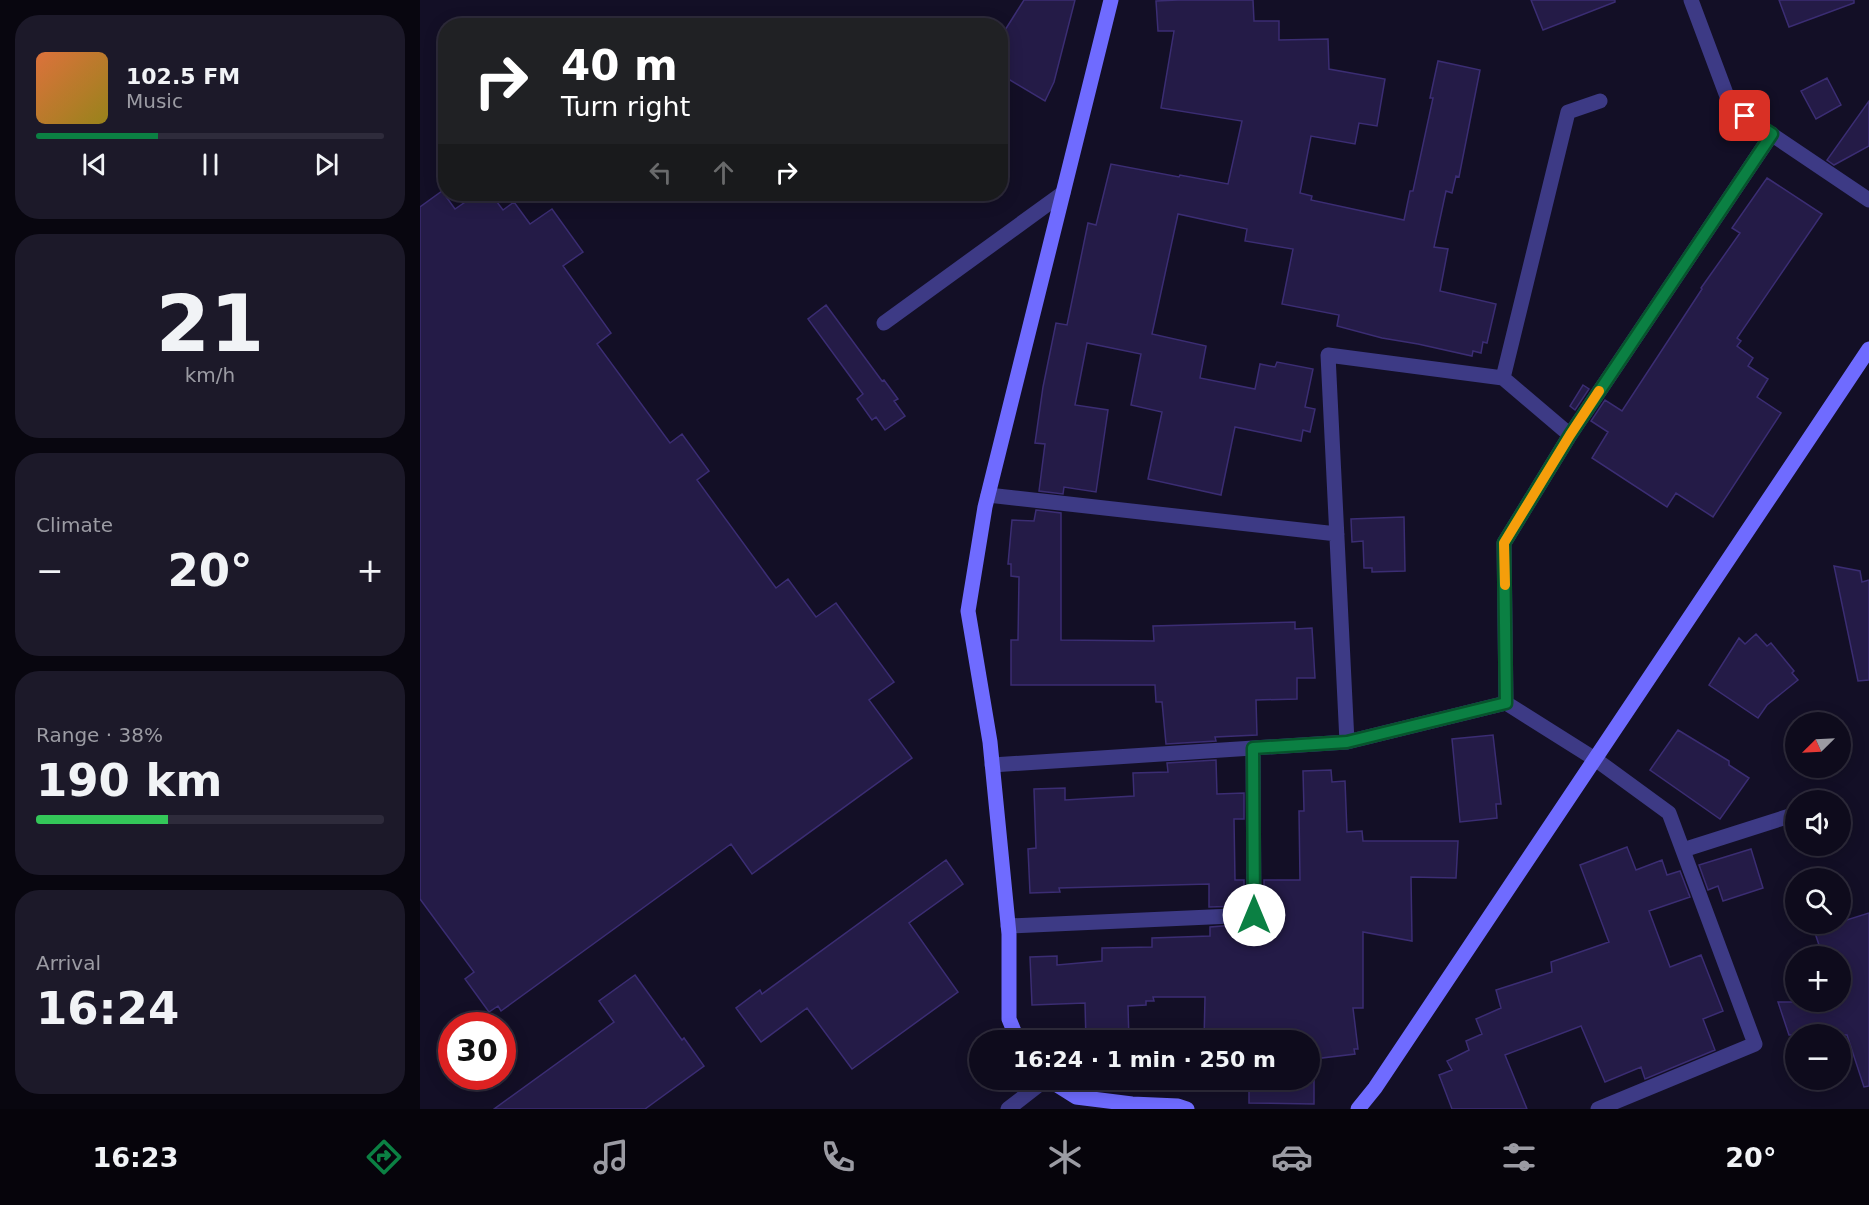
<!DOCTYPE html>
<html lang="en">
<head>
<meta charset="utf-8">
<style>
  body { margin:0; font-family:"DejaVu Sans",sans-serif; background:#1c1929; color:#f1f3f6; height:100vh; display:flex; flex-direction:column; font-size:22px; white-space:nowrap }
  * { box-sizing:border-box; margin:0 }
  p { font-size:20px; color:#9b9ba3 }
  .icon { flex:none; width:33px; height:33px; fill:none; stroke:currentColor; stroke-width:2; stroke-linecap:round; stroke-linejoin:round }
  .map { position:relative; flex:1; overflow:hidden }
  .sheet { display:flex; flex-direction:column; gap:15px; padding:15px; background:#08060f; width:420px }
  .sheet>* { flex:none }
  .guide { position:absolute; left:18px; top:18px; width:570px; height:183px; border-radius:24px; box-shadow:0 3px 15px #0003,0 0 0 2px #2e2b3b; background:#202124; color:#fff; overflow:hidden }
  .needle { width:39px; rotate:246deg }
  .buttons { position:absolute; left:1365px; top:712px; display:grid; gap:12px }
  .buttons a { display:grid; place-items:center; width:66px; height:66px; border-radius:50%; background:#0e0b1c; box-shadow:0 3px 15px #0003,0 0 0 2px #2e2b3b; font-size:30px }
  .speed { position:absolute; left:18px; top:1012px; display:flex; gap:12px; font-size:30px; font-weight:700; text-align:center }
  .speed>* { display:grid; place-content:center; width:78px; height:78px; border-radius:50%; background:#0e0b1c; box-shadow:0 3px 15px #0003,0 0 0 2px #2e2b3b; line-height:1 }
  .speed .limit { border:9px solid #d22; background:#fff; color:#111 }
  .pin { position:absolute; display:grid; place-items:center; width:51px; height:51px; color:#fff; margin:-26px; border-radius:12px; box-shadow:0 3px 9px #0006 }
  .me { position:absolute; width:66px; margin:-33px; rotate:0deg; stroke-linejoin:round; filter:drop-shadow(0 0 4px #0008) }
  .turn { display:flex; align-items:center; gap:21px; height:126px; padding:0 24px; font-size:27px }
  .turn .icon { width:78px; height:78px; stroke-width:2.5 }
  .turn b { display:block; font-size:42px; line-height:51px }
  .lanes { display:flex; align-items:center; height:57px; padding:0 24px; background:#0003; justify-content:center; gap:30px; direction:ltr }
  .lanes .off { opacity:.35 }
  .big { font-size:45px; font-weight:800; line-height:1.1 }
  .sheet .widget { flex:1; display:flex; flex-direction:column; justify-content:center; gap:9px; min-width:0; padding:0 21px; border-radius:24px; background:#1c1929 }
  .sheet .dial { align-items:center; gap:0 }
  .dial b { font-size:78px; line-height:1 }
  .song { display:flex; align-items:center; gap:18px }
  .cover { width:72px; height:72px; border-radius:9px; background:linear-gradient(135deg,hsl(20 70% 55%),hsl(50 70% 35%)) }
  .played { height:6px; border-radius:3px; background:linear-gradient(90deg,#0b8043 35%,#2e2b3b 35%) }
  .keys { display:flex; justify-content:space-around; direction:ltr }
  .heat { display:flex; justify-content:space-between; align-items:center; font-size:33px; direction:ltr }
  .charge { height:9px; border-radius:4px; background:linear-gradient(90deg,#34c759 38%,#2e2b3b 0) }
  .trip { position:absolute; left:549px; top:1030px; width:351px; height:60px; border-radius:30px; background:#0e0b1c; box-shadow:0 3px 15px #0003,0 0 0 2px #2e2b3b; font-weight:800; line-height:60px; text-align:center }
  .menu { display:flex; height:96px; justify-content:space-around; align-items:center; background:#06040b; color:#9b9ba3 }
  .menu .icon { width:42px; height:42px }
  .menu .current { color:#0b8043 }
  .menu b { font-size:27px; color:#f1f3f6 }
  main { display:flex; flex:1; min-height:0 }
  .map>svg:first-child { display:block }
  .building { fill:#241b47; stroke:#3b2d73; stroke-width:1.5 }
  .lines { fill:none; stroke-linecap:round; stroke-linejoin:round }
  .lane { stroke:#3d3a85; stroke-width:15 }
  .street { stroke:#3d3a85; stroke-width:15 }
  .secondary { stroke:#6f6bff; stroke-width:15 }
  .route-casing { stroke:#07532c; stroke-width:15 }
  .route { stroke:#0b8043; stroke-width:10 }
  .slow { stroke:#f59e0b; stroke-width:10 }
</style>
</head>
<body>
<main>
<section class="sheet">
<div class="widget">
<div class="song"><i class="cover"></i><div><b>102.5 FM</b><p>Music</p></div></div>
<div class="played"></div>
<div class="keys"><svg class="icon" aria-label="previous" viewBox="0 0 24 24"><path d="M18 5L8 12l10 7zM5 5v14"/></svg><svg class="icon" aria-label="pause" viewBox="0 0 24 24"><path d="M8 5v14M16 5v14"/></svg><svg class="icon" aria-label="next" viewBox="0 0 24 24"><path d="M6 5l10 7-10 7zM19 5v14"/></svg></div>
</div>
<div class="widget dial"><b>21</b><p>km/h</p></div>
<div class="widget"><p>Climate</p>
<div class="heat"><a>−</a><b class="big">20°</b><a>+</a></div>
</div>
<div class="widget"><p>Range · 38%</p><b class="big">190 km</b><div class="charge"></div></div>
<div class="widget"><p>Arrival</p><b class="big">16:24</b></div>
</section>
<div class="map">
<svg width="1449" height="1109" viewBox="0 0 1449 1109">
  <rect width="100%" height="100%" fill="#130f26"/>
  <path class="building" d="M604 0H655L634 82 625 101 580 74V38Z
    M758 0H833L834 21H859V40L908 39 909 69 965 79 957 126 939 123 935 144 891 136 880 193 892 196 891 200 984 220 990 191H993L1013 98H1010L1018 61 1060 70 1039 177 1036 176 1032 193 1026 191 1014 247 1028 249 1020 291 1076 304 1067 343 1063 342 1061 353 1053 351 1052 356 998 344 962 338 917 326 919 315 862 304 873 249 825 241 827 229 758 214 732 334 786 346 780 378 835 389 840 364 855 367 857 362 893 369 885 407 895 409 890 432 883 430 881 441 815 427 801 495 728 479 742 412 711 405 721 354 667 343 655 405 688 410 676 492 644 487 643 494 619 491 625 444 615 443 623 387 636 323 647 325 668 223 676 225 691 164 759 177 760 175 808 184 822 121 741 108 754 31H738L736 1Z
    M1111 0H1195V2L1123 30Z
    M1359 0H1434V3L1369 27Z
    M1407 78 1421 105 1396 119 1381 91Z
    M1449 101V146L1414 165 1407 160Z
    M1347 178 1402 214 1317 338 1321 341 1317 346 1333 358 1328 366 1348 379 1337 397 1361 413 1293 517 1256 493 1247 507 1172 458 1188 432 1171 421 1185 400 1202 411 1282 289 1281 288 1320 233 1312 228Z
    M22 191 35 209 57 194H71L83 210 94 202 110 224 132 209 163 252 143 266 191 333 177 344 250 443 262 434 289 471 277 480 356 588 368 579 396 617 416 603 474 682 449 700 492 758 332 874 311 844 81 1011 78 1006 69 1012 45 979 54 972 0 899V207Z
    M406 305 462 381 464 380 478 399 474 401 485 416 465 430 456 417 452 420 437 399 443 394 388 319Z
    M1163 385 1169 389 1155 410 1150 406Z
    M616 510 641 513V640L734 641 733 626 875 622V629L892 628 895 678H877V699L836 700 837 735 795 737 796 741 746 744 742 702H736L735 685H591V640H598L599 577 591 576V564H588L592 520 614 521Z
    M984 517 985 571 952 572V568H944L943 541 932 542 931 519Z
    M1414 566 1440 571 1442 582 1449 580V680L1438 681Z
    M1336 634 1347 646 1351 643 1374 671 1372 673 1378 680 1347 705 1338 718 1289 685 1319 638 1325 644Z
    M1258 730 1309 761V765L1329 778 1300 819 1230 770Z
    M1073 735 1081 804H1076L1077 818 1040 822 1032 739Z
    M796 760 797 794 824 793V819H814L815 880H824V906L789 907V884L639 888 640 892 610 893 608 849 616 848 614 789 645 788V800L714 796 713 773 748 772 747 763Z
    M911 770 912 782 925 781 927 832 942 831 943 841H1038L1036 878 991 877 992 941 943 932V1008H933L938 1049H934L935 1054 894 1059V1104L829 1103V1087L782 1086 783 1080H890V1041H784L785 997H733L734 1001H726V1005L708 1006 709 1041H666L665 1003 612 1005 610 957 637 956V965L682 961V948L732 947V938L790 936V927L840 923 844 915V880H880L879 811H884L883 771Z
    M1207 847 1216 870 1242 860 1247 875 1260 871 1270 897 1229 911 1250 967 1281 955 1303 1011 1283 1019 1295 1050 1225 1079 1221 1067 1185 1082 1161 1026 1085 1055 1107 1109H1032L1019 1075 1032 1070 1027 1061 1049 1050 1046 1041 1062 1034 1056 1019 1081 1008 1076 990 1132 972 1131 962 1189 942 1160 865Z
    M1331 849 1343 888 1303 901 1298 886 1288 890 1279 865Z
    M526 860 543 884 489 923 538 992 432 1069 387 1008 341 1042 316 1008 340 990 342 994Z
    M1449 913V1086L1444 1087 1427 1035H1369L1358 1002H1420V957H1403L1394 930 1420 924V922Z
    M215 975 262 1040 264 1038 284 1066 225 1109H74L194 1022 179 1001Z"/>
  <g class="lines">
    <path class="lane" d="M464 323 643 193"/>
    <path class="street" d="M1271 0 1311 107 1449 200
      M1083 378 1148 112 1180 101
      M568 495 917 534
      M927 742 1086 703
      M572 765 927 742 908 355 1083 378 1150 435
      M1263 850 1376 814
      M588 926 834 915 833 748
      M588 1109 625 1080
      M1178 1109 1335 1044 1249 813 1175 759 1086 703 1084 543 1150 435 1352 134"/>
    <path class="secondary" d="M598 1041 589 1019V934L570 742 548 611 565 507 691 0
      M629 1080 656 1097 712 1104 758 1106 767 1109
      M938 1109 955 1088 1449 349"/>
  </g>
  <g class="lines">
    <defs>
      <path id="route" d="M834 915 833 748 927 742 1086 703 1084 543 1150 435 1352 134 1325 116"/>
    </defs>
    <use href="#route" class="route-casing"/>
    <use href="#route" class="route"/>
    <path class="slow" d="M1085 585 1084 543 1150 435 1179 391"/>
  </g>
</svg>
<div class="buttons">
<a><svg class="needle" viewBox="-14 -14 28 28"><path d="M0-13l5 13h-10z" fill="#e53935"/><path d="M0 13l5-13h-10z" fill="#9b9ba3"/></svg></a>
<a><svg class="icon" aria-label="sound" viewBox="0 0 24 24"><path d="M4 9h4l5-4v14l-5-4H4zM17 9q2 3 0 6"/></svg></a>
<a><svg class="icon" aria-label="search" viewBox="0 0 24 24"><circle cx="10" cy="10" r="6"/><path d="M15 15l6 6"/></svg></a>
<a>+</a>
<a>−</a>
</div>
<div class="speed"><div class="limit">30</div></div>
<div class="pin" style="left:1325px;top:116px;background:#d93025"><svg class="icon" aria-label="arrive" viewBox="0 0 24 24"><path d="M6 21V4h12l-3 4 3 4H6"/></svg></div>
<svg class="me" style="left:834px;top:915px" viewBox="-20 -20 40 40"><circle r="19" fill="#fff"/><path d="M0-13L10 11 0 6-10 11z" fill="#0b8043"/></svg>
<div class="trip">16:24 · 1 min · 250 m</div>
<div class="guide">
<div class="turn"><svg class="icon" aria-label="right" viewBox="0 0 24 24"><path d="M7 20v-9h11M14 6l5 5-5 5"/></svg><div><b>40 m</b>Turn right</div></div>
<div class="lanes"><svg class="icon off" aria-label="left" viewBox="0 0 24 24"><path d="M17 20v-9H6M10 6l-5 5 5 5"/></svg><svg class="icon off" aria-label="ahead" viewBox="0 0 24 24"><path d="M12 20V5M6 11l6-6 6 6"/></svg><svg class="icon" aria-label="right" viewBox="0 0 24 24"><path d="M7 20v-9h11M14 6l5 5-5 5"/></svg></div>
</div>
</div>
</main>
<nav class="menu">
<b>16:23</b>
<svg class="icon current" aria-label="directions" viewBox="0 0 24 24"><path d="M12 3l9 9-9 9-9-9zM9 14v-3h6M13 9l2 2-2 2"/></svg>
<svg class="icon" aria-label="music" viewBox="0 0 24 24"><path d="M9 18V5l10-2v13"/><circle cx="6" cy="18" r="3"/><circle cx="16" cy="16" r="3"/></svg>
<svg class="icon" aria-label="phone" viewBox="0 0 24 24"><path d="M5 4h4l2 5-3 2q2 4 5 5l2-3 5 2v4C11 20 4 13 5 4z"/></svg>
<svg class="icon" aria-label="climate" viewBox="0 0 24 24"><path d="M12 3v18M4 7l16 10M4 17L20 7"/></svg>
<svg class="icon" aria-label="car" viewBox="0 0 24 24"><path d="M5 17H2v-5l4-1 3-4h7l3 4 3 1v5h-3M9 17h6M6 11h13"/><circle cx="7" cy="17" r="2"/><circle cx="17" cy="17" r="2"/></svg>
<svg class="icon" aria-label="filters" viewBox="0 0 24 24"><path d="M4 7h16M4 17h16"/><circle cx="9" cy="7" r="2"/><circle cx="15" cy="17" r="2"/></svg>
<b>20°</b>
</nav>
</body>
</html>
